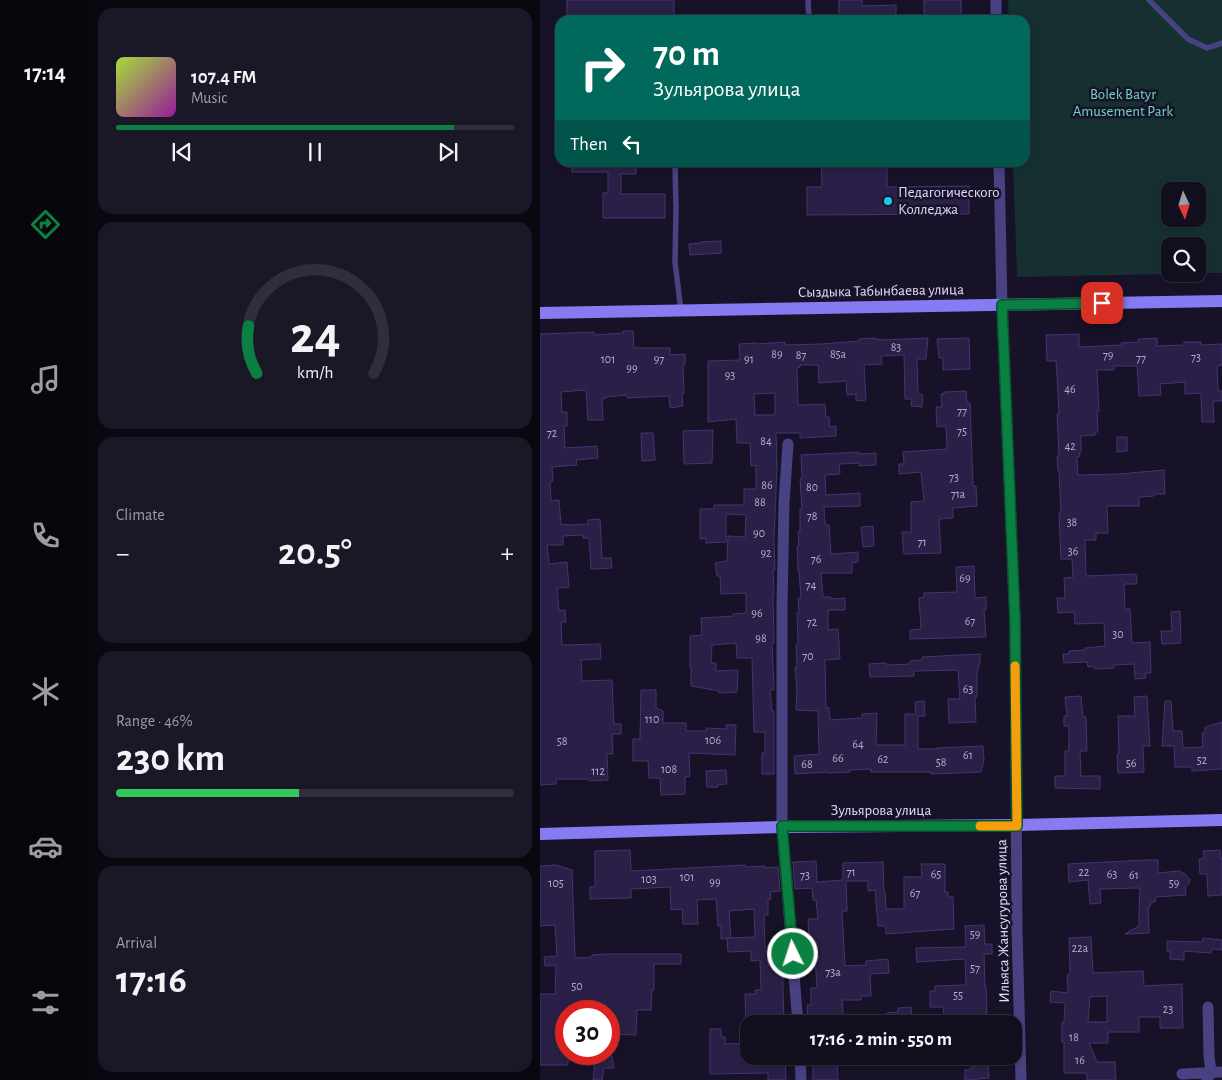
<!DOCTYPE html>
<html lang="en">
<head>
<meta charset="utf-8">
<style>
  body { margin:0; font-family:"Alegreya Sans",sans-serif; background:#1a1726; color:#f1f3f6; height:100vh; display:flex; flex-direction:column; font-size:19px; white-space:nowrap }
  * { box-sizing:border-box; margin:0 }
  p { font-size:16px; color:#9c9ca4 }
  .icon { flex:none; width:28px; height:28px; fill:none; stroke:currentColor; stroke-width:2; stroke-linecap:round; stroke-linejoin:round }
  .map { position:relative; flex:1; overflow:hidden }
  .panel { display:flex; flex-direction:column; gap:8px; padding:8px; background:#090810; width:450px }
  .panel>* { flex:none }
  .guide { position:absolute; left:15px; top:15px; width:475px; height:152px; border-radius:15px; box-shadow:0 2px 8px #0003,0 0 0 1px #302e3b; background:#00695c; color:#fff; overflow:hidden }
  .needle { width:32px; rotate:176deg }
  .tools { position:absolute; left:621px; top:182px; display:grid; gap:10px }
  .tools a { display:grid; place-items:center; width:45px; height:45px; border-radius:10px; background:#110e1d; box-shadow:0 2px 8px #0003,0 0 0 1px #302e3b; font-size:25px }
  .speed { position:absolute; left:15px; top:1000px; display:flex; gap:10px; font-size:25px; font-weight:700; text-align:center }
  .speed>* { display:grid; place-content:center; width:65px; height:65px; border-radius:50%; background:#110e1d; box-shadow:0 2px 8px #0003,0 0 0 1px #302e3b; line-height:1 }
  .speed .limit { border:8px solid #d22; background:#fff; color:#111 }
  .pin { position:absolute; display:grid; place-items:center; width:42px; height:42px; color:#fff; margin:-21px; border-radius:10px; box-shadow:0 2px 8px #0006 }
  .me { position:absolute; width:55px; margin:-28px; rotate:356deg; stroke-linejoin:round; filter:drop-shadow(0 0 4px #0008) }
  .turn { display:flex; align-items:center; gap:18px; height:105px; padding:0 15px; font-size:22px }
  .turn .icon { width:65px; height:65px; stroke-width:2.5 }
  .turn b { display:block; font-size:35px; line-height:42px }
  .then { display:flex; align-items:center; height:48px; padding:0 15px; background:#0003; gap:10px; font-size:19px }
  .big { font-size:38px; font-weight:600; line-height:1.1 }
  .panel .tile { flex:1; display:flex; flex-direction:column; justify-content:center; gap:8px; min-width:0; padding:0 18px; border-radius:15px; background:#1a1726 }
  .panel .dial { align-items:center; gap:0 }
  .dial svg { height:130px; overflow:visible; fill:none; stroke:#302e3b; stroke-width:7; stroke-linecap:round; text-anchor:middle }
  .dial text { fill:#f1f3f6; stroke:none }
  .song { display:flex; align-items:center; gap:15px }
  .cover { width:60px; height:60px; border-radius:8px; background:linear-gradient(135deg,hsl(80 70% 55%),hsl(300 70% 35%)) }
  .played { height:5px; border-radius:2px; background:linear-gradient(90deg,#0b8043 85%,#302e3b 85%) }
  .keys { display:flex; justify-content:space-around; direction:ltr }
  .heat { display:flex; justify-content:space-between; align-items:center; font-size:28px; direction:ltr }
  .charge { height:8px; border-radius:4px; background:linear-gradient(90deg,#34c759 46%,#302e3b 0) }
  .trip { position:absolute; left:200px; top:1015px; width:282px; height:50px; border-radius:15px; background:#110e1d; box-shadow:0 2px 8px #0003,0 0 0 1px #302e3b; font-weight:600; line-height:50px; text-align:center }
  main { display:flex; flex:1; min-height:0 }
  .dock { display:flex; flex-direction:column; width:90px; justify-content:space-around; align-items:center; background:#07060c; color:#9c9ca4 }
  .dock .icon { width:35px; height:35px }
  .dock .on { color:#0b8043 }
  .dock b { font-size:22px; color:#f1f3f6 }
  .map>svg:first-child { display:block }
  .park { fill:#163031; fill-rule:evenodd }
  .building { fill:#2a2047; stroke:#443470; fill-rule:evenodd }
  .lines { fill:none; stroke-linecap:round; stroke-linejoin:round }
  .lane { stroke:#484282; stroke-width:5.5 }
  .street { stroke:#484282; stroke-width:11 }
  .secondary { stroke:#867bf3; stroke-width:12 }
  .route-casing { stroke:#07532c; stroke-width:12 }
  .route { stroke:#0b8043; stroke-width:9 }
  .slow { stroke:#f59e0b; stroke-width:9 }
  .poi-dot { fill:#19c9eb; stroke:#171227; stroke-width:2 }
  .labels { text-anchor:middle; dominant-baseline:central; stroke-width:5; stroke-linejoin:round; paint-order:stroke }
  .number-label { font-size:12px; fill:#b3adcf }
  .park-label { font-size:15px; fill:#6dd7c3; stroke:#171227 }
  .poi-label { font-size:15px; fill:#e1dcfc; stroke:#171227; text-anchor:start }
  .street-label { font-size:15px; fill:#e1dcfc; stroke:#171227 }
</style>
</head>
<body>
<main>
<nav class="dock">
<b>17:14</b>
<svg class="icon on" aria-label="directions" viewBox="0 0 24 24"><path d="M12 3l9 9-9 9-9-9zM9 14v-3h6M13 9l2 2-2 2"/></svg>
<svg class="icon" aria-label="music" viewBox="0 0 24 24"><path d="M9 18V5l10-2v13"/><circle cx="6" cy="18" r="3"/><circle cx="16" cy="16" r="3"/></svg>
<svg class="icon" aria-label="phone" viewBox="0 0 24 24"><path d="M5 4h4l2 5-3 2q2 4 5 5l2-3 5 2v4C11 20 4 13 5 4z"/></svg>
<svg class="icon" aria-label="climate" viewBox="0 0 24 24"><path d="M12 3v18M4 7l16 10M4 17L20 7"/></svg>
<svg class="icon" aria-label="car" viewBox="0 0 24 24"><path d="M5 17H2v-5l4-1 3-4h7l3 4 3 1v5h-3M9 17h6M6 11h13"/><circle cx="7" cy="17" r="2"/><circle cx="17" cy="17" r="2"/></svg>
<svg class="icon" aria-label="filters" viewBox="0 0 24 24"><path d="M4 7h16M4 17h16"/><circle cx="9" cy="7" r="2"/><circle cx="15" cy="17" r="2"/></svg>
</nav>
<section class="panel">
<div class="tile">
<div class="song"><i class="cover"></i><div><b>107.4 FM</b><p>Music</p></div></div>
<div class="played"></div>
<div class="keys"><svg class="icon" aria-label="previous" viewBox="0 0 24 24"><path d="M18 5L8 12l10 7zM5 5v14"/></svg><svg class="icon" aria-label="pause" viewBox="0 0 24 24"><path d="M8 5v14M16 5v14"/></svg><svg class="icon" aria-label="next" viewBox="0 0 24 24"><path d="M6 5l10 7-10 7zM19 5v14"/></svg></div>
</div>
<div class="tile dial"><svg viewBox="0 0 100 80">
<path d="M14 69A42 42 0 1 1 86 69"/>
<path d="M14 69A42 42 0 0 1 9 40" stroke="#0b8043"/>
<text x="50" y="56" font-size="32" font-weight="700">24</text>
<text x="50" y="72" font-size="11">km/h</text>
</svg></div>
<div class="tile"><p>Climate</p>
<div class="heat"><a>−</a><b class="big">20.5°</b><a>+</a></div>
</div>
<div class="tile"><p>Range · 46%</p><b class="big">230 km</b><div class="charge"></div></div>
<div class="tile"><p>Arrival</p><b class="big">17:16</b></div>
</section>
<div class="map">
<svg width="682" height="1080" viewBox="0 0 682 1080">
  <rect width="100%" height="100%" fill="#171227"/>
  <path class="park" d="M468 0H682V273H658V246H630V274L477 277 473 163 485 162V20H469ZM630 191H658V219H630Z"/>
  <path class="building" d="M27 0H134V20H27Z
    M299 0H322V6L356 5V14L339 15 340 20H299Z
    M384 0H421V20H384Z
    M32 162H96V174H81V194H125V218H63V193H68V172H32Z
    M281 162H347V187L429 186V214L267 215V187H282Z
    M181 241V253L150 255 149 244 161 243V242Z
    M83 331H93L94 348H130V355L145 354V364L143 365 144 393H142L143 406 130 408 129 396 87 398V395L66 397V398L62 399 63 420H48L46 390 21 392 22 412H27V426H24L25 448 57 446 58 458 36 460 37 465 12 467 13 481 10 482 11 501 19 500 21 524 29 525 48 524V520L60 519 62 558H71L72 568 51 569 49 538H43V535L23 536V545H7L9 564 27 562 29 587 17 588 19 611 25 610 26 622H21L22 645 60 644 61 659 41 660 42 681 72 680 74 724H81V734H72L73 754H67L68 780 49 781V779H16V784L0 785V334L54 332V335L84 333Z
    M539 334V347L582 345 581 343 598 342 599 339 617 338V346L644 345V342H661V345L682 344V365L677 366 678 391H682V401H673L674 422H662L661 393 645 394V382L620 384 621 395 599 396 597 366H574V370H557L559 411H557L558 432H555V435L541 436V452L539 453 540 456 537 457 538 475 579 474 624 470 625 494H614V496L599 497V506H567L568 533H556V540H545L546 576 596 574 597 584H584L585 609H590L592 643 610 642 611 673H605L606 678 595 679 594 664 574 665V668L555 669 554 666 548 667 547 662 524 663 523 654H529V651L545 650V648L565 646 564 623 535 624 534 612 518 613 517 598H525L524 578 533 577 532 559H521L519 513H521L519 471H518L517 456H519L517 414H519L518 393 516 361H507L506 335Z
    M333 338 341 340 388 338 386 359H377L378 394 383 395 382 407 371 406 372 399H365L364 355 341 356 342 364 324 365 326 400 316 401V394L307 395 306 381 279 383 278 365H260V367L257 368 258 405 285 404 286 417H289L290 427 296 426V436L260 438V433H236L237 465 235 516 234 537 235 570H233L234 594H233L234 643H232L234 690H230L232 711H234V774H222V753H225V732H214L212 658H197L196 643 172 645 171 663H176V671L198 670 197 692 179 693V691L151 686V667H150V636L162 635 161 618 194 616 193 614 206 613V593L181 594 180 576H177L175 563 187 561 188 536 205 537 206 515 186 514V542L166 543V538L160 539V509H174V505H204V489H216V465L211 466 210 443H197L196 419 168 422V361L200 360 199 344 217 343V344L245 342V345L282 344 319 341V339ZM235 393V415H215L214 394Z
    M429 338 430 369 403 370V358H399L397 339Z
    M426 391 427 403H430L433 486H436L437 506 413 508V518L399 519 401 553 364 554 362 532H371V502L384 501 381 472 359 474V464H364L363 452 407 449 406 426 397 427 396 407H402L401 394H404V392Z
    M173 430 172 463 144 464 143 431Z
    M101 433H113L115 460 102 461Z
    M577 437H587V451L577 452Z
    M319 452V454L336 453V465L319 466V463L299 464 300 474 285 475 286 495 320 493V506L284 507 285 525H289L291 554 318 552V562L312 563V573H281L283 597H291V599L305 598V610H288V630L298 629 300 659 285 660 286 708H289L290 720 322 718V714L337 713 336 745H365V714H376L375 702 384 701 385 716H378V749H397V748L443 746 444 760 441 772 391 774V772H331V769L310 770V772L288 773V772L255 774 254 756 279 754 278 711 256 710 257 691 255 667H257L256 645 258 644 257 613H259L258 598H261L259 571H258L257 546H259L258 532H260V509H262L260 479 262 478 261 455Z
    M333 526 334 546 323 547 321 527Z
    M434 566 435 598 446 597V610H444L446 637 370 639V630L381 629 379 598 384 597V593L417 592 416 567Z
    M640 611 641 643 622 644 621 631H632L631 612Z
    M440 654V662L437 673V697L435 698 436 722 409 723 408 699H420L418 670 374 671V676L330 677 329 664 346 663 347 665 370 664V661L382 660V657Z
    M101 690H116V708L123 711V723H146V731H166V728L186 729V725H196L195 755 149 753 150 776 145 777V794L121 795 120 778H109L108 761H93V739H100Z
    M541 696 543 717H546L547 751H540L541 776H560V789L515 788V776H525V751H529V726H524V716H527L525 697Z
    M607 696 610 746H603L604 772 578 773 577 754H579L578 716H595L594 697Z
    M625 701H631L633 731H642L643 748 663 747 662 733H665V727L682 722V769L652 771V767H635L634 746H622Z
    M186 770 187 784 177 785 178 787H167L166 771Z
    M90 850 91 871 205 865V867L225 866V868L238 867 240 891 230 892 231 899 228 900V915H224L225 952 242 951 244 1024H206L205 994H215V990H221L220 960 211 961V951L188 952 187 938 215 937 214 909 189 911 191 938 181 939V926H178L176 899 157 900 158 924H143L142 909 131 910 130 887 91 889V898L50 899V887H55V851Z
    M680 850 681 858H682V895L668 896 667 874H660L659 859H664L663 851Z
    M605 860H618V873L639 871 645 874 650 880 648 885 645 887 646 895 616 897 615 902H611L610 907H608L609 933 585 934 599 926V911L600 888 560 889 561 903 550 904 548 880 529 882 528 864Z
    M276 861 277 882 303 880V863L343 862 344 892H345L346 909H364V877H382L381 864H405V892H408V897H413L414 929 346 934 345 926H338L335 890 328 891V881H306L307 911H302L305 966 326 965V961L348 959 349 973 330 974 331 996H321V1000H302L304 1024H276V1021H268L267 1005H271V988H277L275 956H260V940H269L268 919H278L276 900H273L272 888 255 889 253 862Z
    M16 865 32 870 35 958 52 957V955L66 954H141V964H114V990H112L111 1010H97L96 1035 69 1034V1010L26 1011V1054H28V1065H0V994H15L16 965 5 966 4 957 17 956 15 925 0 926V866Z
    M444 925 445 944H452V954H444L445 987 446 986 447 1013H446V1024H406L405 1018H404L403 1007H390V991H395V986L426 985 425 959 377 962 376 948 426 947 425 926Z
    M551 937 553 973 603 971 604 986 642 984 643 1028H620V1017H599V1032H568V1043H549L557 1062H575L576 1080H547V1073H524V1042H522V1022H524L525 1003 510 1002 511 991 528 993 527 975 530 974 529 938ZM567 996V1022H548L550 997Z
    M663 938 682 940V950L672 949 671 953 644 951V960L630 959V951H627V941L662 942Z
    M371 1007 372 1019H365L364 1022 348 1023 347 1013 358 1012V1008Z
    M170 1029H181V1037H185V1044L209 1043V1056H245L246 1080H228V1073L170 1074Z
    M56 1054 72 1056 74 1068H64L62 1080H53Z
    M275 1056H297L298 1080H273V1062H275Z
    M448 1059 449 1078 425 1080V1070H430V1068L433 1067V1060Z"/>
  <g class="lines">
    <path class="lane" d="M268 0 269 20
      M609 0 648 39 667 48 682 43
      M135 162 136 209 135 262 141 311"/>
    <path class="street" d="M456 0V20
      M459 162 462 305 475 620 477 930 481 1080
      M248 444 244 503 242 606V827L258 1024
      M260 1056 261 1080
      M642 1074 682 1072
      M667 1080 671 1072 669 1056 668 1007"/>
    <path class="secondary" d="M0 313 682 301
      M0 834 242 827 477 825 682 820"/>
  </g>
  <g class="lines">
    <defs>
      <path id="route" d="M253 954 242 826H477L475 620 462 305 562 303"/>
    </defs>
    <use href="#route" class="route-casing"/>
    <use href="#route" class="route"/>
    <path class="slow" d="M440 826H477L475 666"/>
  </g>
  <circle class="poi-dot" cx="348" cy="201" r="5"/>
  <g class="labels">
    <g class="number-label">
      <text x="356" y="347">83</text>
      <text x="237" y="354">89</text>
      <text x="298" y="354">85а</text>
      <text x="261" y="355">87</text>
      <text x="568" y="355">79</text>
      <text x="656" y="357">73</text>
      <text x="601" y="358">77</text>
      <text x="68" y="359">101</text>
      <text x="119" y="359">97</text>
      <text x="209" y="359">91</text>
      <text x="92" y="368">99</text>
      <text x="190" y="375">93</text>
      <text x="530" y="389">46</text>
      <text x="422" y="411">77</text>
      <text x="422" y="431">75</text>
      <text x="12" y="433">72</text>
      <text x="226" y="441">84</text>
      <text x="530" y="446">42</text>
      <text x="414" y="477">73</text>
      <text x="227" y="485">86</text>
      <text x="272" y="487">80</text>
      <text x="418" y="494">71а</text>
      <text x="220" y="502">88</text>
      <text x="272" y="516">78</text>
      <text x="532" y="522">38</text>
      <text x="219" y="533">90</text>
      <text x="382" y="542">71</text>
      <text x="533" y="551">36</text>
      <text x="226" y="553">92</text>
      <text x="276" y="559">76</text>
      <text x="425" y="578">69</text>
      <text x="271" y="585">74</text>
      <text x="217" y="613">96</text>
      <text x="430" y="621">67</text>
      <text x="272" y="622">72</text>
      <text x="578" y="634">30</text>
      <text x="221" y="638">98</text>
      <text x="268" y="656">70</text>
      <text x="428" y="689">63</text>
      <text x="112" y="719">110</text>
      <text x="173" y="740">106</text>
      <text x="22" y="741">58</text>
      <text x="318" y="744">64</text>
      <text x="428" y="755">61</text>
      <text x="298" y="758">66</text>
      <text x="343" y="759">62</text>
      <text x="662" y="760">52</text>
      <text x="401" y="762">58</text>
      <text x="591" y="763">56</text>
      <text x="267" y="764">68</text>
      <text x="129" y="769">108</text>
      <text x="58" y="771">112</text>
      <text x="311" y="872">71</text>
      <text x="544" y="872">22</text>
      <text x="396" y="874">65</text>
      <text x="572" y="874">63</text>
      <text x="265" y="875">73</text>
      <text x="594" y="875">61</text>
      <text x="147" y="877">101</text>
      <text x="109" y="879">103</text>
      <text x="175" y="882">99</text>
      <text x="16" y="883">105</text>
      <text x="634" y="883">59</text>
      <text x="375" y="893">67</text>
      <text x="435" y="934">59</text>
      <text x="540" y="948">22а</text>
      <text x="435" y="968">57</text>
      <text x="293" y="972">73а</text>
      <text x="37" y="986">50</text>
      <text x="418" y="995">55</text>
      <text x="628" y="1009">23</text>
      <text x="534" y="1037">18</text>
      <text x="540" y="1060">16</text>
    </g>
    <g class="park-label">
      <text x="583" y="94">Bolek Batyr<tspan x="583" dy="17">Amusement Park</tspan></text>
    </g>
    <g class="poi-label">
      <text x="358" y="192">Педагогического<tspan x="358" dy="17">Колледжа</tspan></text>
    </g>
    <g class="street-label">
      <text transform="translate(341 291) rotate(-1)">Сыздыка Табынбаева улица</text>
      <text x="341" y="810">Зульярова улица</text>
      <text transform="translate(463 921) rotate(-91)">Ильяса Жансугурова улица</text>
    </g>
  </g>
</svg>
<div class="tools">
<a><svg class="needle" viewBox="-14 -14 28 28"><path d="M0-13l5 13h-10z" fill="#e53935"/><path d="M0 13l5-13h-10z" fill="#9c9ca4"/></svg></a>
<a><svg class="icon" aria-label="search" viewBox="0 0 24 24"><circle cx="10" cy="10" r="6"/><path d="M15 15l6 6"/></svg></a>
</div>
<div class="speed"><div class="limit">30</div></div>
<div class="pin" style="left:562px;top:303px;background:#d93025"><svg class="icon" aria-label="arrive" viewBox="0 0 24 24"><path d="M6 21V4h12l-3 4 3 4H6"/></svg></div>
<svg class="me" style="left:253px;top:954px" viewBox="-20 -20 40 40"><circle r="17" fill="#0b8043" stroke="#fff" stroke-width="3"/><path d="M0-11L8 9 0 5-8 9z" fill="#fff"/></svg>
<div class="trip">17:16 · 2 min · 550 m</div>
<div class="guide">
<div class="turn"><svg class="icon" aria-label="right" viewBox="0 0 24 24"><path d="M7 20v-9h11M14 6l5 5-5 5"/></svg><div><b>70 m</b>Зульярова улица</div></div>
<div class="then">Then<svg class="icon" aria-label="left" viewBox="0 0 24 24"><path d="M17 20v-9H6M10 6l-5 5 5 5"/></svg></div>
</div>
</div>
</main>
</body>
</html>
